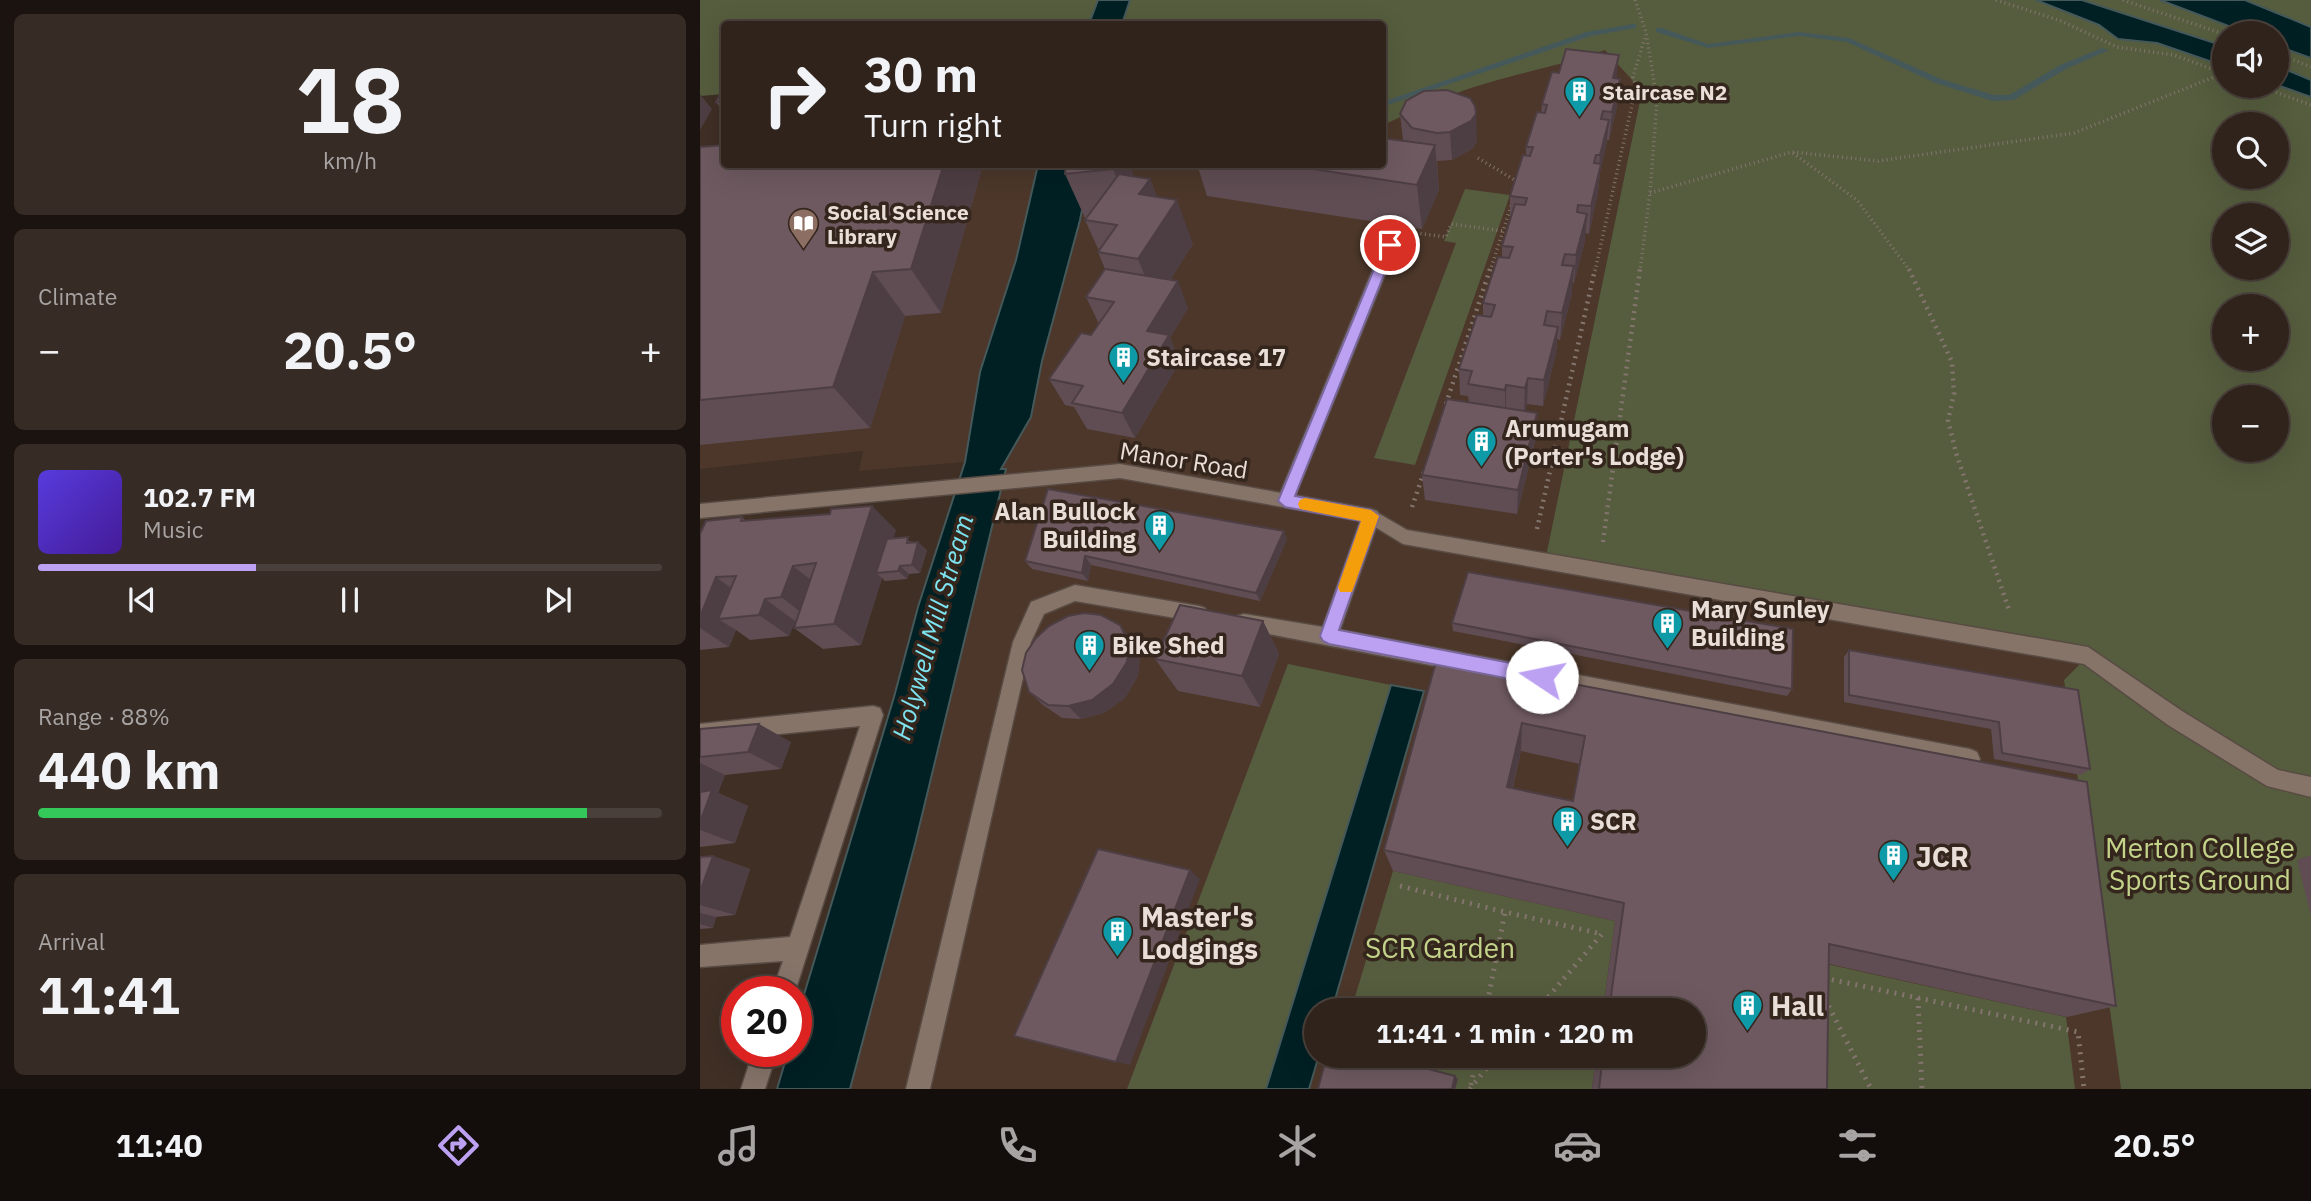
<!DOCTYPE html>
<html lang="en">
<head>
<meta charset="utf-8">
<style>
  body { margin:0; font-family:"IBM Plex Sans",sans-serif; background:#372b25; color:#f1f3f6; height:100vh; display:flex; flex-direction:column; font-size:26px; white-space:nowrap }
  * { box-sizing:border-box; margin:0 }
  p { font-size:23px; color:#a7a4a3 }
  .icon { flex:none; width:38px; height:38px; fill:none; stroke:currentColor; stroke-width:2; stroke-linecap:round; stroke-linejoin:round }
  .map { position:relative; flex:1; overflow:hidden }
  .details { display:flex; flex-direction:column; gap:14px; padding:14px; background:#1a130f; width:700px }
  .details>* { flex:none }
  .guide { position:absolute; left:21px; top:21px; width:665px; height:147px; border-radius:7px; box-shadow:0 7px 28px #0002,0 0 0 2px #4a403b; background:#2f231c; color:#f1f3f6; overflow:hidden }
  .tools { position:absolute; left:1512px; top:21px; display:grid; gap:14px }
  .tools a { display:grid; place-items:center; width:77px; height:77px; border-radius:50%; background:#2f231c; box-shadow:0 7px 28px #0002,0 0 0 2px #4a403b; font-size:35px }
  .speed { position:absolute; left:21px; top:976px; display:flex; gap:14px; font-size:35px; font-weight:700; text-align:center }
  .speed>* { display:grid; place-content:center; width:91px; height:91px; border-radius:50%; background:#2f231c; box-shadow:0 7px 28px #0002,0 0 0 2px #4a403b; line-height:1 }
  .speed .limit { border:10px solid #d22; background:#fff; color:#111 }
  .pin { position:absolute; display:grid; place-items:center; width:60px; height:60px; color:#fff; margin:-30px; border:4px solid #fff; border-radius:50%; box-shadow:0 2px 7px #0007 }
  .me { position:absolute; width:77px; margin:-38px; rotate:281deg; stroke-linejoin:round; filter:drop-shadow(0 0 5px #0008) }
  .turn { display:flex; align-items:center; gap:24px; height:147px; padding:0 28px; font-size:32px }
  .turn .icon { width:91px; height:91px; stroke-width:2.5 }
  .turn b { display:block; font-size:49px; line-height:60px }
  .big { font-size:52px; font-weight:800; line-height:1.1 }
  .details .card { flex:1; display:flex; flex-direction:column; justify-content:center; gap:10px; min-width:0; padding:0 24px; border-radius:10px; background:#372b25 }
  .details .dial { align-items:center; gap:0 }
  .dial b { font-size:91px; line-height:1 }
  .song { display:flex; align-items:center; gap:21px }
  .cover { width:84px; height:84px; border-radius:10px; background:linear-gradient(135deg,hsl(250 70% 55%),hsl(260 70% 35%)) }
  .played { height:7px; border-radius:4px; background:linear-gradient(90deg,#bca0f2 35%,#4a403b 35%) }
  .keys { display:flex; justify-content:space-around; direction:ltr }
  .heat { display:flex; justify-content:space-between; align-items:center; font-size:38px; direction:ltr }
  .charge { height:10px; border-radius:5px; background:linear-gradient(90deg,#34c759 88%,#4a403b 0) }
  .trip { position:absolute; left:604px; top:998px; width:402px; height:70px; border-radius:35px; background:#2f231c; box-shadow:0 7px 28px #0002,0 0 0 2px #4a403b; font-weight:800; line-height:70px; text-align:center }
  .tab-bar { display:flex; height:112px; justify-content:space-around; align-items:center; background:#130e0b; color:#a7a4a3 }
  .tab-bar .icon { width:49px; height:49px }
  .tab-bar .on { color:#bca0f2 }
  .tab-bar b { font-size:32px; color:#f1f3f6 }
  main { display:flex; flex:1; min-height:0 }
  .map>svg:first-child { display:block }
  .built { fill:#4c372a; fill-rule:evenodd }
  .green { fill:#565d3e; fill-rule:evenodd }
  .water { fill:#002024; stroke:#46595a; stroke-width:2 }
  .lines { fill:none; stroke-linecap:round; stroke-linejoin:round }
  .stream { fill:#46595a; fill-rule:evenodd }
  .service-casing { stroke:#584b43; stroke-width:3 }
  .minor-casing { stroke:#584b43; stroke-width:3 }
  .path-far2 { stroke:#83756d; stroke-width:3.5; stroke-dasharray:1 3.5; stroke-linecap:butt }
  .path-far1 { stroke:#83756d; stroke-width:4.5; stroke-dasharray:2 5; stroke-linecap:butt }
  .path { stroke:#83756d; stroke-width:5; stroke-dasharray:2 6; stroke-linecap:butt }
  .service { fill:#867469; fill-rule:evenodd }
  .minor { fill:#867469; fill-rule:evenodd }
  .wall { fill:#5f4d53; fill-rule:evenodd }
  .shaded-wall { fill:#4d3e43 }
  .building { fill:#6e5960; stroke:#4d3e43; stroke-width:2; fill-rule:evenodd }
  .route { fill:#bca0f2; stroke:#7a689d; stroke-width:2 }
  .slow { fill:#f59e0b }
  .labels { text-anchor:middle; dominant-baseline:central; stroke-width:7; stroke-linejoin:round; paint-order:stroke }
  .far-poi-label { font-size:21px; font-weight:bold; fill:#e9ded8; stroke:#34261c; text-anchor:start }
  .poi-label { font-size:24px; font-weight:bold; fill:#e9ded8; stroke:#34261c; text-anchor:start }
  .street-label { font-size:24px; fill:#e9ded8; stroke:#34261c }
  .water-label { font-size:26px; font-style:italic; fill:#7de3f0; stroke:#34261c }
  .near-park-label { font-size:28px; fill:#c3d38a; stroke:#34261c }
  .near-poi-label { font-size:28px; font-weight:bold; fill:#e9ded8; stroke:#34261c; text-anchor:start }
</style>
</head>
<body>
<main>
<section class="details">
<div class="card dial"><b>18</b><p>km/h</p></div>
<div class="card"><p>Climate</p>
<div class="heat"><a>−</a><b class="big">20.5°</b><a>+</a></div>
</div>
<div class="card">
<div class="song"><i class="cover"></i><div><b>102.7 FM</b><p>Music</p></div></div>
<div class="played"></div>
<div class="keys"><svg class="icon" aria-label="previous" viewBox="0 0 24 24"><path d="M18 5L8 12l10 7zM5 5v14"/></svg><svg class="icon" aria-label="pause" viewBox="0 0 24 24"><path d="M8 5v14M16 5v14"/></svg><svg class="icon" aria-label="next" viewBox="0 0 24 24"><path d="M6 5l10 7-10 7zM19 5v14"/></svg></div>
</div>
<div class="card"><p>Range · 88%</p><b class="big">440 km</b><div class="charge"></div></div>
<div class="card"><p>Arrival</p><b class="big">11:41</b></div>
</section>
<div class="map">
<svg width="1611" height="1089" viewBox="0 0 1611 1089">
  <rect width="100%" height="100%" fill="#3f2f25"/>
  <path class="built" d="M902 32 942 91 845 561 1388 656 1364 680 1421 1089H150L255 680 306 470 301 469 331 417 342 361 380 220 391 165 682 164 683 106ZM616 1010H994V1055H616Z
    M258 165H338L316 260 280 372 265 462 159 471 163 451 0 469V184Z"/>
  <path class="green" d="M0 0H398L389 24H24V94L0 96Z
    M430 0H1336L1399 25 1418 39 1457 43 1524 66V86L1577 85 1611 97V1089H1421L1364 680 1387 657 845 561 942 91 905 50C860 66 813 74 768 89 738 99 711 112 683 125L682 24H422ZM1524 124H1577V177H1524ZM1524 215H1577V268H1524ZM1524 306H1577V359H1524ZM1524 397H1577V450H1524Z
    M1382 0H1460L1547 33H1524V46Z
    M1545 0H1611V27Z
    M1577 46 1611 58V80L1577 66Z
    M765 189 810 195 715 465 674 458 756 243 744 241Z
    M588 664 691 685 566 1089H427Z
    M693 871 915 921 903 1010H651Z
    M1104 959 1366 1017 1375 1089H1099Z
    M666 1055H896L892 1089H755L757 1079Z"/>
  <path class="water" d="M398 0H430L422 24H389Z
    M1336 0H1382L1524 46V66L1457 43 1418 39 1399 25Z
    M1460 0H1545L1611 27V58L1577 46V33H1547Z
    M1577 66 1611 80V97L1577 85Z
    M338 165H391L380 220 342 361 331 417 301 469H306L215 844 150 1089H77L88 1052H96V1021L194 697 218 607 265 462 280 372 316 260Z
    M691 685 724 691 632 1010H616V1055H619L609 1089H566Z"/>
  <g class="lines">
    <path class="stream" d="M933 24H936V28L891 36 682 107V102L886 32Z
      M956 28H962L1008 44 1099 32 1149 38 1241 79 1294 95H1309L1360 65 1402 48 1409 50 1366 69 1314 100 1293 101 1235 83 1147 42 1099 36 1008 48 956 32Z"/>
    <defs>
      <path id="service" d="M690 240 697 245 593 501 591 506H579L577 501 683 245Z
        M671 509 677 511 680 516 640 630 1270 749 1277 752 1280 759 1277 766 1270 769 537 628 535 622 537 616 544 614 623 627 662 516 665 511Z
        M867 557 1388 647 1482 711 1578 770 1611 777V797L1567 786 1468 725 1384 664 867 573 861 570 858 565 861 560Z
        M375 585 499 606 505 608 508 614 505 620 499 622 375 601 344 614 331 642 230 1089H206L313 642 331 602Z
        M173 706 180 708 183 715 95 992H72L83 961 0 967V945L90 937 160 726 0 742V724Z
        M53 1052H77L65 1089H41Z"/>
      <path id="minor" d="M420 464 671 509 707 530 867 557 873 560 876 565 873 570 867 573 703 544 667 522 420 478 0 518V504Z"/>
    </defs>
    <use href="#service" class="service-casing"/>
    <use href="#minor" class="minor-casing"/>
    <path class="path-far2" d="M935 0 946 32 957 100 950 193 940 271
      M1296 0 1361 21 1417 47 1474 55 1523 73
      M1423 0 1524 34
      M1577 53 1611 67
      M1559 86 1611 105
      M1093 153 1157 200 1210 271
      M778 158 818 182
      M950 193 1092 152 1178 161 1374 133 1524 73
      M716 233 746 237 751 224 803 231
      M790 271 812 203
      M895 271 936 87 933 77 945 37"/>
    <path class="path-far1" d="M1209 269 1252 362 1254 394 1248 420 1256 453 1309 610
      M746 404 790 269
      M712 507 724 472
      M837 529 895 269
      M903 542 940 269"/>
    <path class="path" d="M700 886 805 912
      M1124 978 1378 1032 1384 1089
      M1218 998 1222 1089
      M1125 999 1171 1089
      M786 1010 805 912 902 934 837 1010
      M771 1085 777 1055
      M770 1089 797 1055"/>
    <use href="#service" class="service"/>
    <use href="#minor" class="minor"/>
  </g>
  <path class="wall" d="M916 79 917 107 909 140H907L900 172 898 192 889 234 885 233V241L874 283 872 282V294L860 340 857 339 856 354 843 406 827 404 825 411 836 438 817 514 725 500 722 475 769 402 768 396 760 395 759 369 783 316V303L802 257V246L810 220V196L826 155V147L841 112 842 104Z
    M24 88V113L16 102Z
    M700 114 777 141 772 149 752 160 737 161 739 190 722 229 507 196 497 164H682L703 140Z
    M0 147 24 164H277L281 172 241 313 205 316 170 428 0 445Z
    M366 164H429L434 177 450 179 457 197 493 244 470 280 488 308 470 338 480 361 435 438 387 429 374 407 365 405 349 379 391 335 399 324 386 297 405 269 398 252 399 251 385 220 386 218H385L365 174Z
    M42 517 46 521 196 530 193 538 214 542 227 550 220 573 209 574 207 579 185 581 182 578 161 645 123 649 94 628 96 620 95 621 89 636 50 640 36 630 29 647 0 650V534Z
    M587 539 560 601 391 565 388 581 332 569 325 561Z
    M563 621 579 654 560 707 478 691 455 659Z
    M752 623 1092 689 1087 696 753 631Z
    M431 640 440 656 438 676 425 698 404 713 381 719 362 718 343 705 329 692Z
    M1149 650 1378 690 1390 769 1381 775 1294 759 1291 729 1144 702V657Z
    M737 658 1416 1006 1367 1017 1129 964 1127 1089H892L896 1055H994V1010H903L915 921 693 871 684 850ZM821 751 880 764 873 801 813 788Z
    M0 729 91 742 81 769 25 775 18 793 48 806 35 843 0 847Z
    M1611 855V916L1597 860Z
    M13 856 50 869 35 915 16 917 13 928 0 929V857Z"/>
  <path class="shaded-wall" d="M919 55 916 82 913 78Z
    M920 79 917 107 909 140 912 112Z
    M0 94 12 109 0 130Z
    M776 114 777 141 772 149 752 160 750 132Z
    M909 120 906 148 900 172 898 192 889 234 891 206 898 175 900 155Z
    M735 145 739 190 722 229 717 185Z
    M244 164H277L281 172 241 313 211 269Z
    M414 164H429L435 179 431 214 413 169Z
    M450 179 465 219 477 200 493 244 456 303 438 259 439 194Z
    M887 214 885 241 874 283 876 255Z
    M874 266 872 294 860 340 862 313Z
    M173 272 205 316 170 428 133 387Z
    M478 281 488 308 470 338 480 361 435 438 422 413 447 331Z
    M858 327 856 354 843 406 844 380Z
    M828 378 827 404 824 414 825 388Z
    M806 385V411L805 415V390Z
    M837 413 836 438 817 514 818 490Z
    M172 506 196 530 183 572 176 573 182 578 161 645 134 624Z
    M584 531 587 539 560 601 556 593Z
    M218 542 227 550 220 573 212 565Z
    M385 556 391 565 388 581 382 573Z
    M93 566 121 588 110 619 81 597Z
    M200 566 209 574 207 579 198 571Z
    M16 577 47 600 18 619 36 630 29 647 0 628V617Z
    M65 599 95 621 89 636 59 615Z
    M563 621 579 654 560 707 542 676Z
    M420 625 431 640 440 656 438 676 425 698 404 713 381 719 368 706Z
    M822 723 821 751 807 812V787Z
    M59 724 91 742 81 769 48 752Z
    M0 763 25 775 18 793 48 806 35 843 0 830Z
    M13 856 50 869 35 915 0 905V892Z
    M490 870 500 879 430 1065 416 1062Z
    M0 913 16 917 13 928 0 924Z
    M755 1076 758 1079 755 1089H752Z"/>
  <path class="building" d="M866 49 919 55 913 78 920 79 912 112 903 111 901 119 909 120 900 155H896L894 163 901 164 891 206 878 205 877 212 887 214 876 255 865 254 862 265 874 266 862 313 847 311 844 325 858 327 844 380 828 378 825 388 806 385 805 390 768 384 772 371 759 369 777 315 791 317 795 305 783 303 798 257 809 258 813 247 802 246 815 204 825 205 827 198 810 196 823 155 830 156 833 147H826L837 112 845 113 847 105 842 104 852 72 859 73Z
    M24 88V101L16 102Z
    M747 90 770 98 775 106 776 114 771 121 750 132 737 133 712 128 700 114 706 101 724 91Z
    M682 138 735 145 717 185 580 164H682Z
    M24 145V164H244L211 269 173 272 133 387 0 400V147Z
    M366 164H414L413 169 365 174Z
    M419 174 450 179 439 194 477 200 438 259 398 252 417 225 385 220Z
    M405 269 478 281 447 331 469 335 422 413 372 403 383 386 349 379 381 333 391 335 414 302 386 297Z
    M747 399 837 413 818 490 722 475Z
    M348 489 584 531 556 593 385 556 382 573 325 561Z
    M172 506 134 624 94 628 116 563 93 566 81 597 65 599 59 615 18 619 36 576 16 577 0 617V534L6 521 42 517 41 521 130 514 131 509Z
    M208 537 207 543 218 542 212 565 200 566 198 571 176 573 187 539Z
    M768 572 1093 629 1092 689 752 623Z
    M480 605 563 621 542 676 455 659Z
    M384 613 401 615 420 625 429 642 427 662 413 684 392 700 368 706 348 705 329 692 322 670 326 653 336 638 349 626 368 616Z
    M1149 650 1378 690 1390 769 1302 753 1299 722 1149 695Z
    M737 658 1387 782 1416 1006 1129 944 1127 1089H899L903 1055H994V1010H909L924 903 684 850ZM822 723 885 736 873 801 807 787Z
    M59 724 48 752 0 757V729Z
    M12 790 0 822V792Z
    M398 849 490 870 416 1062 314 1036Z
    M13 856 0 892V857Z
    M627 1055H675L755 1076 752 1089H618Z"/>
  <path class="route" d="M690 241 696 245 595 496 671 510 679 516 639 630 842 669 849 671 851 677 849 683 842 685 629 644 623 641 620 636 661 521 585 507 578 501 684 245Z"/>
  <path class="slow" d="M605 498 671 510 679 516 652 592H640L638 587 661 521 600 509 598 504 600 500Z"/>
  <defs>
    <symbol id="building-pin" viewBox="-11 -11 22 30"><path d="M0 17L-7.5 6A9.5 9.5 0 1 1 7.5 6Z" fill="#0f9aa8" stroke="#34261c"/><path d="M-4-6H4V6H1V3H-1V6H-4ZM-2.5-4.3h1.7v1.8h-1.7ZM.8-4.3h1.7v1.8H.8ZM-2.5-1h1.7V.8h-1.7ZM.8-1h1.7V.8H.8Z" fill="#fff"/></symbol>
    <symbol id="library-pin" viewBox="-11 -11 22 30"><path d="M0 17L-7.5 6A9.5 9.5 0 1 1 7.5 6Z" fill="#8d6e63" stroke="#34261c"/><path d="M-6-4Q-3-5.5-.7-3.5V5Q-3 3-6 4ZM6-4Q3-5.5 .7-3.5V5Q3 3 6 4Z" fill="#fff"/></symbol>
  </defs>
  <g fill-rule="evenodd">
    <use href="#building-pin" x="862" y="74" width="35" height="47"/>
    <use href="#library-pin" x="86" y="206" width="35" height="47"/>
    <use href="#building-pin" x="406" y="340" width="35" height="47"/>
    <use href="#building-pin" x="764" y="424" width="35" height="47"/>
    <use href="#building-pin" x="442" y="508" width="35" height="47"/>
    <use href="#building-pin" x="950" y="606" width="35" height="47"/>
    <use href="#building-pin" x="372" y="628" width="35" height="47"/>
    <use href="#building-pin" x="850" y="804" width="35" height="47"/>
    <use href="#building-pin" x="1176" y="838" width="35" height="47"/>
    <use href="#building-pin" x="400" y="914" width="35" height="47"/>
    <use href="#building-pin" x="1030" y="988" width="35" height="47"/>
  </g>
  <g class="labels">
    <g class="far-poi-label">
      <text x="902" y="92">Staircase N2</text>
      <text x="127" y="212">Social Science<tspan x="127" dy="24">Library</tspan></text>
    </g>
    <g class="poi-label">
      <text x="446" y="357">Staircase 17</text>
      <text x="805" y="428">Arumugam<tspan x="805" dy="28">(Porter's Lodge)</tspan></text>
      <text x="436" y="511" text-anchor="end">Alan Bullock<tspan x="436" dy="28">Building</tspan></text>
      <text x="991" y="609">Mary Sunley<tspan x="991" dy="28">Building</tspan></text>
      <text x="412" y="645">Bike Shed</text>
      <text x="890" y="821">SCR</text>
    </g>
    <g class="street-label">
      <text transform="translate(484 460) rotate(9)">Manor Road</text>
    </g>
    <g class="water-label">
      <text transform="translate(232 627) rotate(-74)">Holywell Mill Stream</text>
    </g>
    <g class="near-park-label">
      <text x="1500" y="847">Merton College<tspan x="1500" dy="32">Sports Ground</tspan></text>
      <text x="740" y="947">SCR Garden</text>
    </g>
    <g class="near-poi-label">
      <text x="1216" y="856">JCR</text>
      <text x="441" y="916">Master's<tspan x="441" dy="32">Lodgings</tspan></text>
      <text x="1071" y="1005">Hall</text>
    </g>
  </g>
</svg>
<div class="tools">
<a><svg class="icon" aria-label="sound" viewBox="0 0 24 24"><path d="M4 9h4l5-4v14l-5-4H4zM17 9q2 3 0 6"/></svg></a>
<a><svg class="icon" aria-label="search" viewBox="0 0 24 24"><circle cx="10" cy="10" r="6"/><path d="M15 15l6 6"/></svg></a>
<a><svg class="icon" aria-label="layers" viewBox="0 0 24 24"><path d="M12 4l9 5-9 5-9-5zM3 14l9 5 9-5"/></svg></a>
<a>+</a>
<a>−</a>
</div>
<div class="speed"><div class="limit">20</div></div>
<div class="pin" style="left:690px;top:245px;background:#d93025"><svg class="icon" aria-label="arrive" viewBox="0 0 24 24"><path d="M6 21V4h12l-3 4 3 4H6"/></svg></div>
<svg class="me" style="left:842px;top:677px" viewBox="-20 -20 40 40"><circle r="19" fill="#fff"/><path d="M0-13L10 11 0 6-10 11z" fill="#bca0f2"/></svg>
<div class="trip">11:41 · 1 min · 120 m</div>
<div class="guide">
<div class="turn"><svg class="icon" aria-label="right" viewBox="0 0 24 24"><path d="M7 20v-9h11M14 6l5 5-5 5"/></svg><div><b>30 m</b>Turn right</div></div>
</div>
</div>
</main>
<nav class="tab-bar">
<b>11:40</b>
<svg class="icon on" aria-label="directions" viewBox="0 0 24 24"><path d="M12 3l9 9-9 9-9-9zM9 14v-3h6M13 9l2 2-2 2"/></svg>
<svg class="icon" aria-label="music" viewBox="0 0 24 24"><path d="M9 18V5l10-2v13"/><circle cx="6" cy="18" r="3"/><circle cx="16" cy="16" r="3"/></svg>
<svg class="icon" aria-label="phone" viewBox="0 0 24 24"><path d="M5 4h4l2 5-3 2q2 4 5 5l2-3 5 2v4C11 20 4 13 5 4z"/></svg>
<svg class="icon" aria-label="climate" viewBox="0 0 24 24"><path d="M12 3v18M4 7l16 10M4 17L20 7"/></svg>
<svg class="icon" aria-label="car" viewBox="0 0 24 24"><path d="M5 17H2v-5l4-1 3-4h7l3 4 3 1v5h-3M9 17h6M6 11h13"/><circle cx="7" cy="17" r="2"/><circle cx="17" cy="17" r="2"/></svg>
<svg class="icon" aria-label="filters" viewBox="0 0 24 24"><path d="M4 7h16M4 17h16"/><circle cx="9" cy="7" r="2"/><circle cx="15" cy="17" r="2"/></svg>
<b>20.5°</b>
</nav>
</body>
</html>
